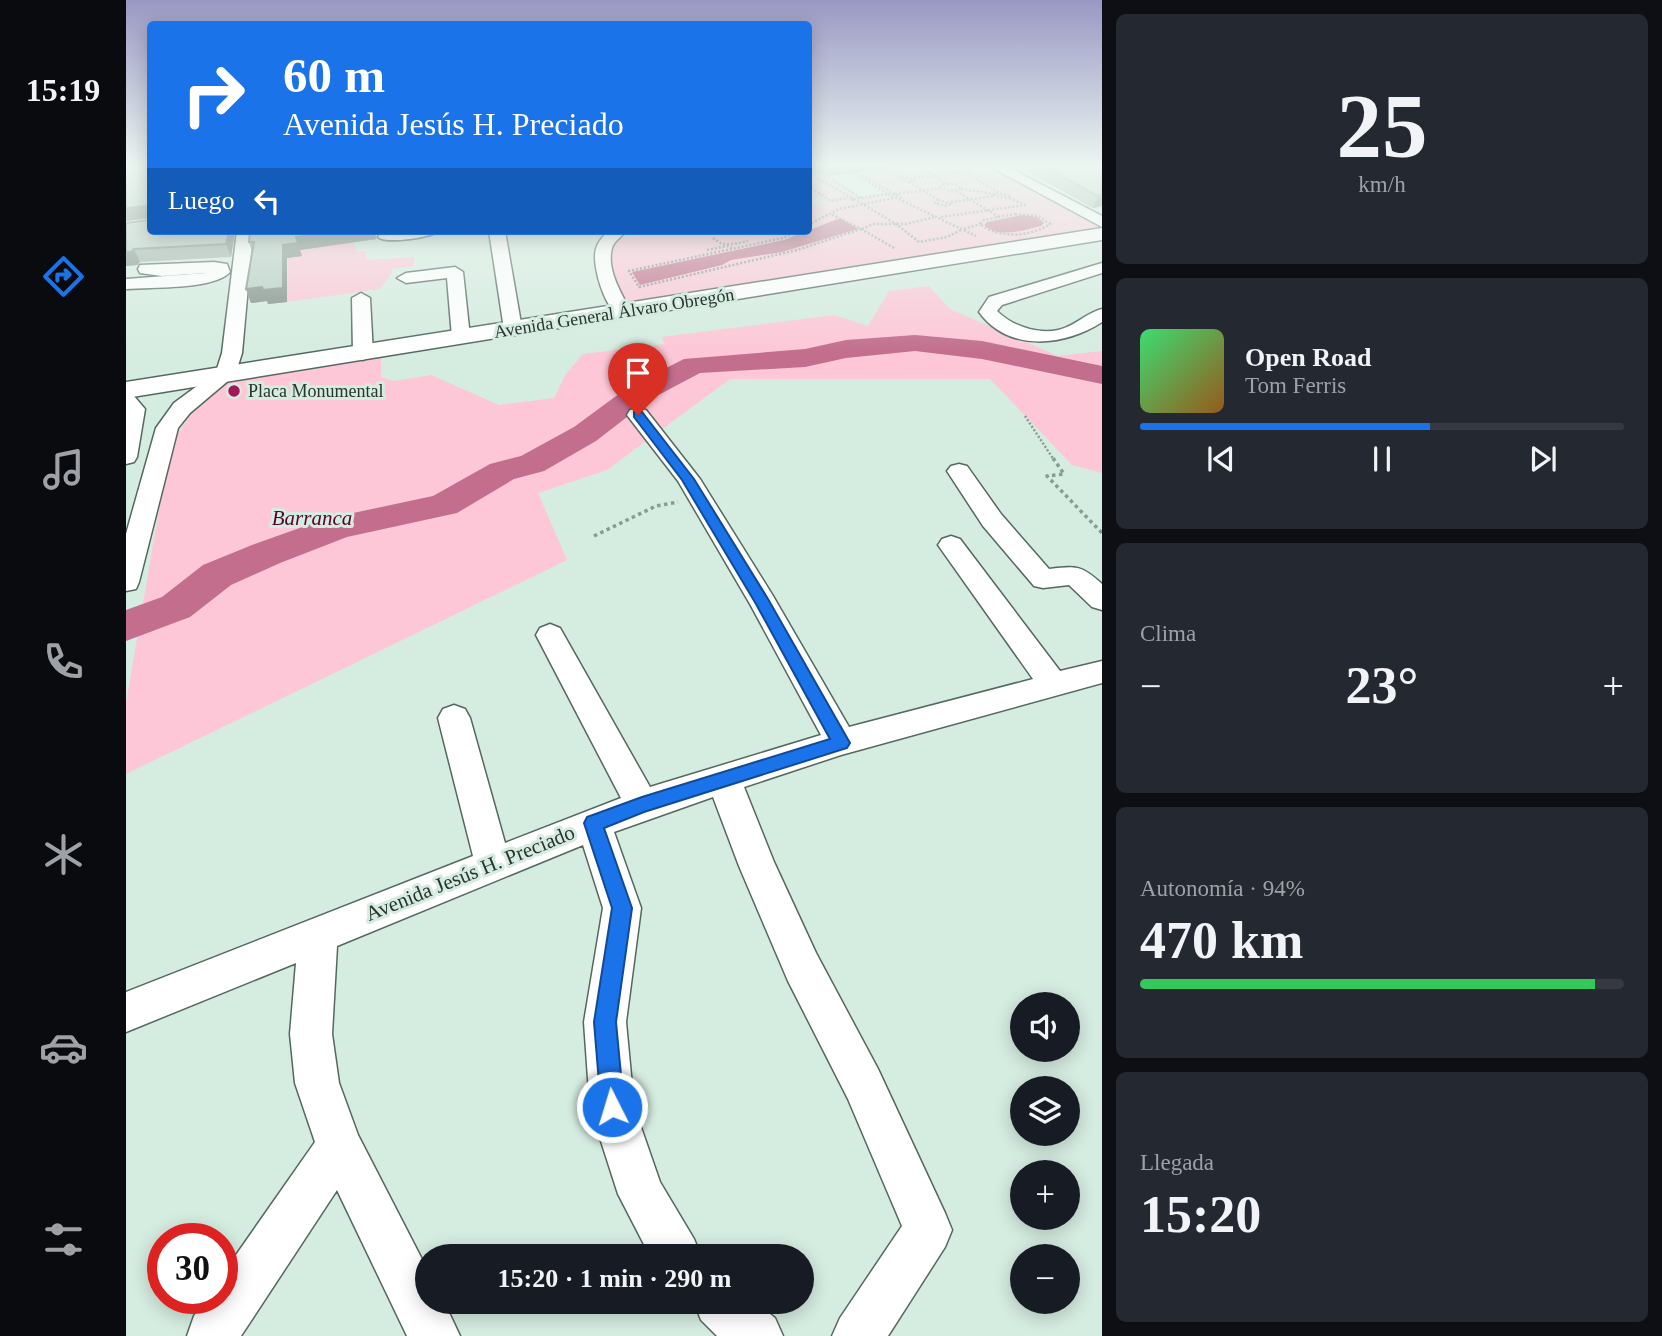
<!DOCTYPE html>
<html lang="es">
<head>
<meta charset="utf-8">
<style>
  body { margin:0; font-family:"Times New Roman",serif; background:#242831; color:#f1f3f6; height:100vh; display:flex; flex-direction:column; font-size:26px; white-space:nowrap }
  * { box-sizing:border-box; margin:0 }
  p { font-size:23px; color:#9ea1a6 }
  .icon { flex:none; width:38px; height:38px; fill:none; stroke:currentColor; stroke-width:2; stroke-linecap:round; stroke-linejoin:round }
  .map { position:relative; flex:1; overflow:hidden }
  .drawer { display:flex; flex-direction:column; gap:14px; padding:14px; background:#0d0f14; width:560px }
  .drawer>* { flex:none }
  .top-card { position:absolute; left:21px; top:21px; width:665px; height:214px; border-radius:7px; box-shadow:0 4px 18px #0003; background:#1a73e8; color:#fff; overflow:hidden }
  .controls { position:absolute; left:884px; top:992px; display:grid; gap:14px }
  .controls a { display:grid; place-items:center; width:70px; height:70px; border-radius:50%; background:#171b24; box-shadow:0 4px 18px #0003; font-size:35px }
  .speed { position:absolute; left:21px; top:1223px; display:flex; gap:14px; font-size:35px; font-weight:700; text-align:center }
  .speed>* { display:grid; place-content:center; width:91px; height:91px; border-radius:50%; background:#171b24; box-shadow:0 4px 18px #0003; line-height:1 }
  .speed .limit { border:10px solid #d22; background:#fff; color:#111 }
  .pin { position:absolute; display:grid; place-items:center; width:60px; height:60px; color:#fff; margin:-72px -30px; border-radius:50% 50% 50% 0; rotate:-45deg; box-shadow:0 0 7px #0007 }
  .pin .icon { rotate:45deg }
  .me { position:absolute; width:77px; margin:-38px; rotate:355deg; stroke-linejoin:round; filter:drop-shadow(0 0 5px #0008) }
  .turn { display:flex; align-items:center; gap:24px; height:147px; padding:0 21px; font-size:32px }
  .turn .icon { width:91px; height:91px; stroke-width:2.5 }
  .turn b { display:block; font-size:49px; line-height:60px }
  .then { display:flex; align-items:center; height:66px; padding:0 21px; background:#0003; gap:14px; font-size:26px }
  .big { font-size:52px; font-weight:700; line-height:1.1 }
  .drawer .card { flex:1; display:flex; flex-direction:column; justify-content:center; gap:10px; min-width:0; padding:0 24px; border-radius:10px; background:#242831 }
  .drawer .dial { align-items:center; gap:0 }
  .dial b { font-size:91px; line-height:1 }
  .song { display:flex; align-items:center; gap:21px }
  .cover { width:84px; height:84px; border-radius:10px; background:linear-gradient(135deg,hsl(140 70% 55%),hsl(30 70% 35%)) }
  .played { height:7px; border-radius:4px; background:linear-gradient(90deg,#1a73e8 60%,#363941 60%) }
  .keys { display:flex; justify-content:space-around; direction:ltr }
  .heat { display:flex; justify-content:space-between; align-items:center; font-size:38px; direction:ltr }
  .charge { height:10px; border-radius:5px; background:linear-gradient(90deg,#34c759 94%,#363941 0) }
  .trip { position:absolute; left:289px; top:1244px; width:399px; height:70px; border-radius:35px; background:#171b24; box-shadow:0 4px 18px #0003; font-weight:700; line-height:70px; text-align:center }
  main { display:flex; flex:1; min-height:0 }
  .dock { display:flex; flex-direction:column; width:126px; justify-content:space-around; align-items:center; background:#090b0e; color:#9ea1a6 }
  .dock .icon { width:49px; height:49px }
  .dock .active { color:#1a73e8 }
  .dock b { font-size:32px; color:#f1f3f6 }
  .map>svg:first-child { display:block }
  .green { fill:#fdc7d7 }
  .water { fill:#c26e8c }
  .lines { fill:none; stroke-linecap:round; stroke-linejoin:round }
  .river { fill:#c26e8c; fill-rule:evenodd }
  .minor-casing { stroke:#54685e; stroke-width:3 }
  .major-casing { stroke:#54685e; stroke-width:3 }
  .path-far1 { stroke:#8a9b92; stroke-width:2.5; stroke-dasharray:2 2; stroke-linecap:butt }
  .path { stroke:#8a9b92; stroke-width:3.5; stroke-dasharray:3.5 3.5; stroke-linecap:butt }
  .minor { fill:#fff; fill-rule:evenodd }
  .major { fill:#fff; fill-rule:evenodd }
  .wall { fill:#9eb1a8 }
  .shaded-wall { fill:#819088 }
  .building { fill:#b8cec3; stroke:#819088; stroke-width:2 }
  .route { fill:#1a73e8; stroke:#114b97; stroke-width:2 }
  .poi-dot { fill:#a3165b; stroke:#d5ece0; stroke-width:2.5 }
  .labels { text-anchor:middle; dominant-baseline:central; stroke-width:6; stroke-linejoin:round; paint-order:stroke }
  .far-street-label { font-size:18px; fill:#2a332e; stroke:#d5ece0 }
  .far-poi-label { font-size:18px; fill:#2a332e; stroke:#d5ece0; text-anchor:start }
  .park-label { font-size:21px; font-style:italic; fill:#54042b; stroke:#d5ece0 }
  .street-label { font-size:21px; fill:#2a332e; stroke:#d5ece0 }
</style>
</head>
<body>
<main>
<nav class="dock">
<b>15:19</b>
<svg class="icon active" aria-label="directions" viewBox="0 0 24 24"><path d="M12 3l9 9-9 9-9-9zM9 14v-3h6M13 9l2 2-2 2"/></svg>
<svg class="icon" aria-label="music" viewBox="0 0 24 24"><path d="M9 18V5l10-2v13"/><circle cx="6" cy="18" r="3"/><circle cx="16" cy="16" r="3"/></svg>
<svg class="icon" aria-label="phone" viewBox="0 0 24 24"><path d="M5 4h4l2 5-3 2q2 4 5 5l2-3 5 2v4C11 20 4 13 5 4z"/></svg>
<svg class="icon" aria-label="climate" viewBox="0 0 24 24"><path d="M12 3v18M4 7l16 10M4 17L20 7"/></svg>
<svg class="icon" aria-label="car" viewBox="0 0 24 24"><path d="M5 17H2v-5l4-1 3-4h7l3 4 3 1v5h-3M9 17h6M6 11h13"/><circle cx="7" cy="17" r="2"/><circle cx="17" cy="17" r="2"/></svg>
<svg class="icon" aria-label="filters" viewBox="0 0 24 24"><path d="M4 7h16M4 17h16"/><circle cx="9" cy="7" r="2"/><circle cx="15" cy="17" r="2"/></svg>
</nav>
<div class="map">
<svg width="976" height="1336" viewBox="0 0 976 1336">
  <rect width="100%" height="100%" fill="#d5ece0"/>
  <path class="green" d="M726 166H862L973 227 496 308 482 272 485 240 540 231H682L683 207 699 203 683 191V173L695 172 735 197 761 193 724 170Z
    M227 242 231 252 239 251 241 260 289 257 287 266 266 269V273L254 289 161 302 162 258 175 256 174 250Z
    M803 286 824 309 932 356 976 351V473L946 465 864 379H604L481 470 412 493 441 560 0 774V703L44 445 72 403 87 390 110 378 255 357V377L268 381 305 375 373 405 428 398 440 374 457 354 539 344 535 337 708 315 742 326 763 291Z"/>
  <path class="water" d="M896 215 911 217 918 223 915 226C897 230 873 239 858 225L861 222Z
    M714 218 732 229 656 252 605 260 596 265 514 285 506 272 658 240Z"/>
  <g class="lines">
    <path class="river" d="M789 335 856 341 976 366V384L856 359 789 351 720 358 679 367 574 373 523 400 470 441 418 471 388 479 331 513 221 537 154 563 105 585 64 617 0 641V610L36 597 77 565 126 545 199 519 307 496 364 464 395 456 448 427 501 388 558 359 679 349 720 340Z"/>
    <defs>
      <path id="minor" d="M863 166H880L976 216V227Z
        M111 231H127L116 353 109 375 64 413 52 428 13 582 10 589 0 591V534L30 428 48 403 90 372 96 353Z
        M270 231H312C304 238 260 244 252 237L254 234Z
        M363 231H379L396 329 394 333H380L378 329Z
        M483 231H500C495 237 488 241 486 248 480 270 496 294 505 312L496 317C480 313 465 265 470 249 472 242 477 236 483 231Z
        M88 262 101 264 104 272C88 290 25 287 0 289V279L80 273 36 276 14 273 12 269 14 265Z
        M976 263V273L876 305 871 311C888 328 919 337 941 327 953 322 963 312 976 309V322C939 346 883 353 853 312L863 297Z
        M329 267 337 272 344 337 335 343 326 337 321 278 280 283 271 278 280 273Z
        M235 293 244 298 247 354 237 360 227 354 226 298Z
        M0 393 7 395 19 409 11 457 8 462 0 464Z
        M512 409 520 410 574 479 647 596 723 727 907 679 812 545 816 539 825 536 834 539 934 671 976 661V683L715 755 618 787 648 862 690 953 752 1069 819 1213 826 1230 819 1247 762 1336H706L714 1318 776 1226 722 1099 662 981 613 866 587 797 488 832 515 908 500 1022 508 1107 534 1182 568 1239 575 1256H524L492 1194 464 1107 458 1022 477 908 457 845 211 946 206 1034 213 1083 232 1135 301 1269V1302H318L334 1336H281L211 1190 115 1336H61L68 1316 80 1298H96V1275L189 1142 169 1083 164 1034 170 963 0 1032V992L347 856 312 718 317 709 328 705 339 709 344 718 379 843 495 798 410 635 414 628 424 624 434 628 524 787 695 735 624 604 552 481 501 415 504 410Z
        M833 464 841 466 875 514 923 569C951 566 955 565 976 584V610L966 607 943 585 917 588 908 586 857 526 821 471 825 466Z
        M568 1302H629L649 1318 657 1336H591L575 1320Z"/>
      <path id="major" d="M976 228V240L0 398V382Z"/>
    </defs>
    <use href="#minor" class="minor-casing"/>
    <use href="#major" class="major-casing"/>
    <path class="path-far1" d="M753 166 774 177
      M792 166 821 184
      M832 170 845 173 839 175 829 172Z
      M729 171 777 199
      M725 172 762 194 735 198
      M696 173 735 198 728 199 686 175Z
      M843 175 872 192
      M776 176 789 180 783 182 773 179Z
      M788 178 831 173
      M783 182 812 200
      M817 184H829L835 189 823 191 814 187Z
      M682 186 705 201 722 198
      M835 189 868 194
      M830 191 873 217
      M870 193 885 196 878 198 868 195Z
      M762 194 850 236
      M769 194 816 188
      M728 199 770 224 793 242 821 237 835 230
      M725 200 728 199
      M812 200 826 204 819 206 809 203Z
      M825 202 869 196
      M889 214 912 216 924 224C904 237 873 239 854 224L858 220Z
      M815 217 899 205 883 198
      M682 225 713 209 768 198
      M735 229 768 248
      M736 229 747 224H780L809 217
      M838 229 854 224
      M671 231 657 238 503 271 513 287 671 250 735 229 705 214
      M587 238 596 244
      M597 244H609
      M609 244 622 241
      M581 250 601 246 606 248
      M899 416 928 460"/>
    <path class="path" d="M927 458 938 474 921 476 976 533
      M468 536 530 506 552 502"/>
    <use href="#minor" class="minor"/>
    <use href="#major" class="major"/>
  </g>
  <path class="wall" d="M0 166H24V231H109L105 257 14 262 11 265 0 266V223L24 220 23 218 0 221Z
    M682 166H778L702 176Z
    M891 166H976V206L967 208Z
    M124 231H249L250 239 174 250 176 256 161 258V302L142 304 141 301 125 303 120 289 126 252 123 242Z"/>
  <path class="shaded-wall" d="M682 166H696L695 172 682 174Z
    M704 166H778L702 176Z
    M976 195V206L967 208 972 196Z
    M20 206 24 218 0 221V208Z
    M103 231H109L105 257 100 244Z
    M212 231H249L250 239 174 250 176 256 161 258V302L142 304 141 301 125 303 120 289 157 245 170 237Z
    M8 249 14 262 11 265 0 266V252Z"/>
  <path class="building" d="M0 166H24V231H103L100 244 8 249 5 252H0V223L24 220 20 206 0 208Z
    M917 166H976V195L972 196Z
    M124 231H212L170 237 172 243 157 245V288L137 290 136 287 120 289 128 242H123Z"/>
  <linearGradient id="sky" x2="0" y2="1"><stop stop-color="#9998c3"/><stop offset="0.47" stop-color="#ecf6f1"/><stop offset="1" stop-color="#ecf6f1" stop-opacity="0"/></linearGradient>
  <rect width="976" height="353" fill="url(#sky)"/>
  <path class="route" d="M508 412H516L568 479 642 599 724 743 721 748 518 812 478 828 506 908 490 1022 498 1107 495 1116 486 1119 478 1116 475 1107 468 1022 486 908 458 823 461 817 516 797 704 739 630 604 556 480 508 417Z"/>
  <circle class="poi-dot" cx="108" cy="391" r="7"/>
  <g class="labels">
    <g class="far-street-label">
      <text transform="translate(488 313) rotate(-9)">Avenida General Álvaro Obregón</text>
    </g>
    <g class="far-poi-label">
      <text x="122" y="391">Placa Monumental</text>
    </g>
    <g class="park-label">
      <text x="186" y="518">Barranca</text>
    </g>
    <g class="street-label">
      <text transform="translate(344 873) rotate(-22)">Avenida Jesús H. Preciado</text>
    </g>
  </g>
</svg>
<div class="controls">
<a><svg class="icon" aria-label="sound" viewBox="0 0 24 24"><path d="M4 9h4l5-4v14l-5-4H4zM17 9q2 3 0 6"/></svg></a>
<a><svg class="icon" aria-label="layers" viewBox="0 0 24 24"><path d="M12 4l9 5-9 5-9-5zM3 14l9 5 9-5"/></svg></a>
<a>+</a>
<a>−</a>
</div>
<div class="speed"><div class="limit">30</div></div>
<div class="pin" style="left:512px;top:415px;background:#d93025"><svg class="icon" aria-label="arrive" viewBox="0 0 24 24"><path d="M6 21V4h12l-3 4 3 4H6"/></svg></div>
<svg class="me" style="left:486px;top:1107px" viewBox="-20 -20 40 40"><circle r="17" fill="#1a73e8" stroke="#fff" stroke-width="3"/><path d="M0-11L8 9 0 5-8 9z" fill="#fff"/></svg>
<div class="trip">15:20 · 1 min · 290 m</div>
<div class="top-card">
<div class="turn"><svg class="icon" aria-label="right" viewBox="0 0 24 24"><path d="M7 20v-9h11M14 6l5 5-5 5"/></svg><div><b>60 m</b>Avenida Jesús H. Preciado</div></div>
<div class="then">Luego<svg class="icon" aria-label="left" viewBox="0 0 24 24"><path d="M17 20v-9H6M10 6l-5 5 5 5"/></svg></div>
</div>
</div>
<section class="drawer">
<div class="card dial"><b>25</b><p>km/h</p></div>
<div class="card">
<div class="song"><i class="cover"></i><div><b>Open Road</b><p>Tom Ferris</p></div></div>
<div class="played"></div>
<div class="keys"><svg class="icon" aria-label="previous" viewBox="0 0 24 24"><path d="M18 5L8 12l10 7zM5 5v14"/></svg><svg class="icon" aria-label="pause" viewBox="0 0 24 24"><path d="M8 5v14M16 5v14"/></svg><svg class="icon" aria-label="next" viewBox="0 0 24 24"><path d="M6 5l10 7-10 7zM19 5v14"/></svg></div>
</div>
<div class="card"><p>Clima</p>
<div class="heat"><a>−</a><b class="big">23°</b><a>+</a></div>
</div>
<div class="card"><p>Autonomía · 94%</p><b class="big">470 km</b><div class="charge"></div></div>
<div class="card"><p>Llegada</p><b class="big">15:20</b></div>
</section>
</main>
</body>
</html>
